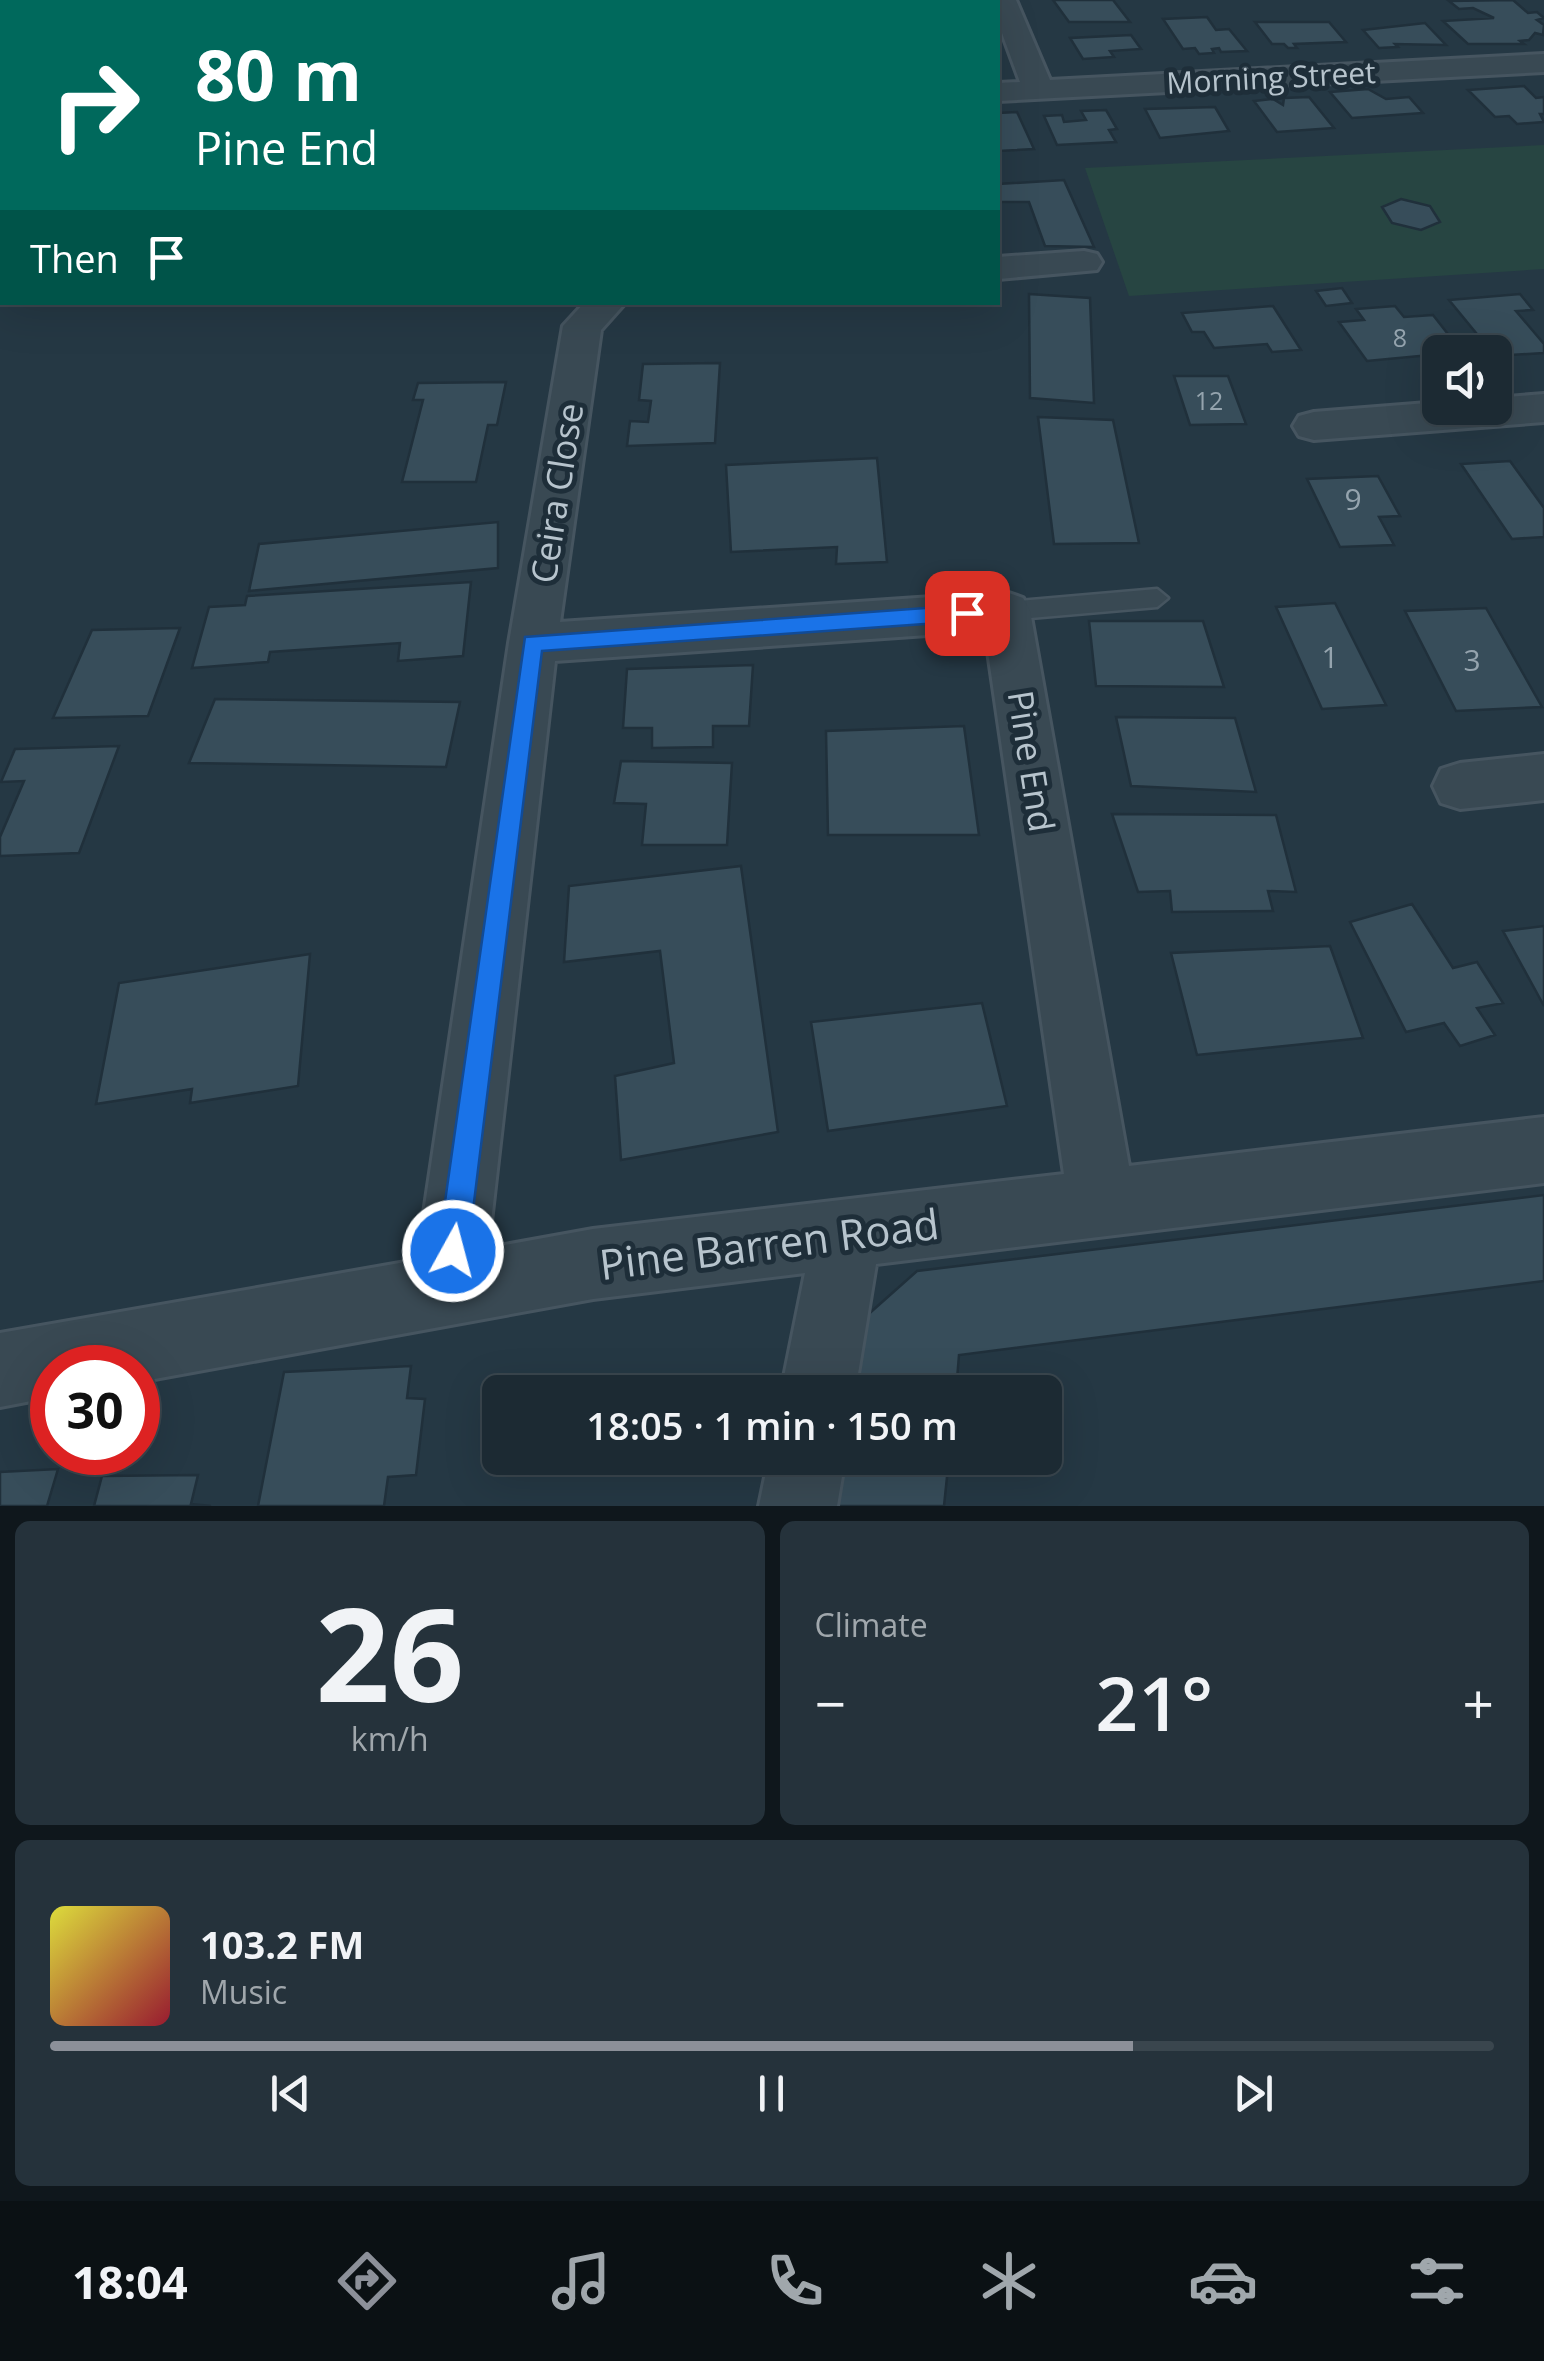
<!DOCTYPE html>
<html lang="en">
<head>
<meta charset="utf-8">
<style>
  body { margin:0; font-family:"Open Sans",sans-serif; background:#25323b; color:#f1f3f6; height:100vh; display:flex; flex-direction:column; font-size:38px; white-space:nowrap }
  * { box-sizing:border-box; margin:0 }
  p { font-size:32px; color:#a0a7ac }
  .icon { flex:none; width:55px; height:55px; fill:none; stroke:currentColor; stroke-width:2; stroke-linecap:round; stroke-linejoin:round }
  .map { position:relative; height:1506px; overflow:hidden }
  .panel { display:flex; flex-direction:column; gap:15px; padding:15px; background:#0f171c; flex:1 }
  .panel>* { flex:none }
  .hud { position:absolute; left:0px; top:0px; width:1000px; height:305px; box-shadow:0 10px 40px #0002,0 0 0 2px #3a464e; background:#00695c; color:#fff; overflow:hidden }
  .tools { position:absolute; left:1422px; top:335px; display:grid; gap:20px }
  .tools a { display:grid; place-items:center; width:90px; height:90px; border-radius:15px; background:#1c2a33; box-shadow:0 10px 40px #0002,0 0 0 2px #3a464e; font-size:50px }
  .speed { position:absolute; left:30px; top:1345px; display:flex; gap:20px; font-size:50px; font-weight:700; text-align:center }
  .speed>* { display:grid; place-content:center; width:130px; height:130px; border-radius:50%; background:#1c2a33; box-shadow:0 10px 40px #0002,0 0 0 2px #3a464e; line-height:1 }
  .speed .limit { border:15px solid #d22; background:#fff; color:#111 }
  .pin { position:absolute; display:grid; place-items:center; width:85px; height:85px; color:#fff; margin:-42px; border-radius:20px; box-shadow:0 5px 15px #0006 }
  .me { position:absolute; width:110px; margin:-55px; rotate:7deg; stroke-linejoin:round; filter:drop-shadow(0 0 8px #0008) }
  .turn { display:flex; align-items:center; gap:35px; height:210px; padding:0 30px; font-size:45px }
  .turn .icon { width:130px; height:130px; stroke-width:2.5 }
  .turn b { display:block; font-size:70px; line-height:85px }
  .then { display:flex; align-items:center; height:95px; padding:0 30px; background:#0003; gap:20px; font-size:38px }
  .big { font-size:75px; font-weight:600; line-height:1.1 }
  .panel .widget { flex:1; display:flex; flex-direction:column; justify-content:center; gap:15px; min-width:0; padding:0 35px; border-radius:15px; background:#25323b }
  .panel .dial { align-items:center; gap:0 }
  .dial b { font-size:130px; line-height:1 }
  .song { display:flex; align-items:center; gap:30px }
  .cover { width:120px; height:120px; border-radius:15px; background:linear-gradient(135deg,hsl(60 70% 55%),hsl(350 70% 35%)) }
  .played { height:10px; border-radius:5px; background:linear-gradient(90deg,#8c9099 75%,#3a464e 75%) }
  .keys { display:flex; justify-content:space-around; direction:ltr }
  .heat { display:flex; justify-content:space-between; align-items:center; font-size:55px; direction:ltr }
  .panel .tiles { flex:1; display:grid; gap:15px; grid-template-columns:1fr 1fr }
  .widget:last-child { grid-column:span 2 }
  .trip { position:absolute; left:482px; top:1375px; width:580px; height:100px; border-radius:15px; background:#1c2a33; box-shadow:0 10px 40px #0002,0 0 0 2px #3a464e; font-weight:600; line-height:100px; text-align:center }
  .tabs { display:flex; height:160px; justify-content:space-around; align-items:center; background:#0b1114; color:#a0a7ac }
  .tabs .icon { width:70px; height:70px }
  .tabs .selected { color:#8c9099 }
  .tabs b { font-size:45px; color:#f1f3f6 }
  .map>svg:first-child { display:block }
  .green { fill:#274542 }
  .building { fill:#374d5a; stroke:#20303b; stroke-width:2.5 }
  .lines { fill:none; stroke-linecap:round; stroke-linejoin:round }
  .lane-casing { stroke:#465560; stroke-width:5 }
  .street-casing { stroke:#465560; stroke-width:6 }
  .lane { fill:#394953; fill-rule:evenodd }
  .street { fill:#394953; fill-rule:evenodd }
  .route { fill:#1a73e8; stroke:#114b97; stroke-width:2.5 }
  .labels { text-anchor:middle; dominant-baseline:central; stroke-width:10; stroke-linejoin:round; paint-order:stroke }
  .far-number-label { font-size:25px; fill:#95a4ae }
  .far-street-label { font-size:30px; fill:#b7c4cd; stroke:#1e2e39 }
  .number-label { font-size:30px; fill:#95a4ae }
  .street-label { font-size:35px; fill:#b7c4cd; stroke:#1e2e39 }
  .near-street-label { font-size:42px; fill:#b7c4cd; stroke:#1e2e39 }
</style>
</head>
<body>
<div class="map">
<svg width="1544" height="1506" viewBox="0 0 1544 1506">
  <rect width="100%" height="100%" fill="#253844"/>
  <path class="green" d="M1544 145V269L1129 296 1085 168Z"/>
  <path class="building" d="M1053 0H1113L1130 22H1069Z
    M1513 0 1528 13 1537 12 1544 18 1537 20 1544 25 1543 35 1535 33 1529 40 1520 41 1524 44H1468L1443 21 1494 18 1473 8 1459 9 1449 1Z
    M1207 17 1216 30 1229 29 1247 51 1221 52 1219 48 1212 49 1214 53 1199 54 1195 48 1183 49 1163 19Z
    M1255 22H1329L1346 42 1294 44 1297 48H1288L1284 44H1272Z
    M1425 23 1446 45 1395 44 1398 47 1379 48 1363 30Z
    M1131 35 1141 49 1110 51 1114 57 1083 59 1070 38Z
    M1524 86 1536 98 1544 97V114H1540L1544 122 1517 124 1509 116 1495 117 1468 90Z
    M1368 89 1386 99 1409 97 1423 113 1352 118 1330 92Z
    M1309 97 1334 128 1277 132 1254 101 1273 99 1283 105 1284 98Z
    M1215 107 1229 131 1160 138 1145 109Z
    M1106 110 1117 129 1109 130 1116 142 1057 145 1044 116 1062 115 1064 122 1086 120 1081 111Z
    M1017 112 1034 149 998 151V113Z
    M1064 180 1094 247 1045 246 1029 202H998V184Z
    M1401 199 1430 206 1440 222 1421 230 1392 223 1382 207Z
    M1342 288 1352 303 1326 306 1316 291Z
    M1029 294 1090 298 1094 403 1030 398Z
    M1520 294 1533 310 1516 311 1544 344V353L1495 356 1449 300Z
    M1273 306 1301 350 1272 352 1267 344 1214 348 1204 332H1192L1182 313Z
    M1395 306 1404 317 1433 315 1462 352 1367 361 1339 322 1364 320 1356 309Z
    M720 363 715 443 627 446 630 421 648 422 651 401 639 400 643 364Z
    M1174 376H1228L1246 424 1190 425Z
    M506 382 497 425H488L476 482H402L423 400H413L418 383Z
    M1038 417 1113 420 1139 543 1054 544Z
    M877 458 887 562 836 564 837 547 731 552 726 465Z
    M1510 461 1544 508V537L1512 539 1461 464Z
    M1378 476 1400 516 1379 517 1394 545 1340 547 1307 479Z
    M498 522V568L249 591 259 544Z
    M471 582 463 656 398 661 400 643 270 652 268 662 192 668 209 607 245 605 247 596Z
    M1335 603 1386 705 1322 709 1276 607Z
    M1486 608 1542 707 1456 711 1405 611Z
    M1089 621H1203L1224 687 1096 686Z
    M180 628 148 716 53 718 92 630Z
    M753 665 749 726H713V747L652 748V728H623L627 669Z
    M215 699 460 702 446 767 189 763Z
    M1116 717 1235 718 1256 792 1131 786Z
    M964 726 979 835H828L826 731Z
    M119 746 79 853 0 856V837L24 781 1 782 15 749Z
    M621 761 732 763 727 845H642L646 804 614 803Z
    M1112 814 1276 815 1296 892 1268 891 1273 911 1172 912 1170 891 1138 892Z
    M741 866 778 1132 621 1160 615 1076 674 1063 660 951 564 962 569 886Z
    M1412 904 1453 968 1477 962 1503 1003 1477 1008 1495 1035 1460 1046 1444 1023 1406 1032 1350 922Z
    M1544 926V1006L1503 931Z
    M1330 946 1363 1038 1197 1055 1171 953Z
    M310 954 298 1086 190 1103 192 1089 96 1104 119 983Z
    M982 1003 1007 1106 828 1131 811 1022Z
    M1544 1195V1281L959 1355 956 1392H853L863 1319 917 1271Z
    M411 1366 407 1398 425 1399 416 1475 388 1477 384 1506H258L284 1372Z
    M843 1458H949L944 1506H836Z
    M58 1469 47 1506H0V1472Z
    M198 1475 191 1504 211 1506H94L102 1476Z"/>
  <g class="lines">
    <defs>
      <path id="lane" d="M1157 589 1168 598 1157 607 1006 620 995 611 1006 602Z"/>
      <path id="street" d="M451 0H479V1L452 2Z
        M702 0H730L731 2H704Z
        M992 0H1016L1050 80 1544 54V72L998 101V83L1020 82 998 22V2H991Z
        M1084 251 1097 254 1102 262 1097 270 998 279V257Z
        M585 302H626L601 330 560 622 1006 592 1023 598 1030 611 1129 1166 1544 1117V1183L876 1264 855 1392H781L805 1273 593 1299 138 1382V1368H52V1397L0 1407V1333L417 1260 509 643 563 326ZM985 631 1064 1174 593 1229 488 1248 555 661Z
        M1544 394V422L1314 440 1299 436 1293 426 1299 416 1314 412 1440 402V408H1495V398Z
        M1544 754V800L1460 809 1441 803 1433 786 1441 769 1460 763Z
        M769 1458H845L837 1506H759Z"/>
    </defs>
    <use href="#lane" class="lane-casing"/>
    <use href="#street" class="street-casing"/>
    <use href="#lane" class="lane"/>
    <use href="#street" class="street"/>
  </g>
  <path class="route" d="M967 605 977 613 967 621 542 651 468 1251 464 1262 453 1266 443 1262 438 1251 525 637Z"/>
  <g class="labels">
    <g class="far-number-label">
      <text x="1400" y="337">8</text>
      <text x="1209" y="400">12</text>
    </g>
    <g class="far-street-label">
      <text transform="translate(1271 77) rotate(-3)">Morning Street</text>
    </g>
    <g class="number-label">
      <text x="1353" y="498">9</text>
      <text x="1330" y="656">1</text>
      <text x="1472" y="659">3</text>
    </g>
    <g class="street-label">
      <text transform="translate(556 493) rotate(-81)">Ceira Close</text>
      <text transform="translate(1032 761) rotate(81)">Pine End</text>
    </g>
    <g class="near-street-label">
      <text transform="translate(769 1243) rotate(-7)">Pine Barren Road</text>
    </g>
  </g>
</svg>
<div class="tools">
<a><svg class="icon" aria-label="sound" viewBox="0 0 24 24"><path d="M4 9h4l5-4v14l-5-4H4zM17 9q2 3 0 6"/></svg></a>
</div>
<div class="speed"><div class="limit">30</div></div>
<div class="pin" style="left:967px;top:613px;background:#d93025"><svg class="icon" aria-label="arrive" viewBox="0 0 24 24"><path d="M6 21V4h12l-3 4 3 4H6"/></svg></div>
<svg class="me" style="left:453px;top:1251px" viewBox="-20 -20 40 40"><circle r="17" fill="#1a73e8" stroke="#fff" stroke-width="3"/><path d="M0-11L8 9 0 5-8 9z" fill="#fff"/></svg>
<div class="trip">18:05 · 1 min · 150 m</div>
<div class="hud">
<div class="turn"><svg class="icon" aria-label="right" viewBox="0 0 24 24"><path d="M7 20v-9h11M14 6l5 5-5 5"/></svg><div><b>80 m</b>Pine End</div></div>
<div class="then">Then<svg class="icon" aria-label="arrive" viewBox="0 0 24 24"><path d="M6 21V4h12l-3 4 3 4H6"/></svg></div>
</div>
</div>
<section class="panel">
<div class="tiles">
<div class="widget dial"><b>26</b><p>km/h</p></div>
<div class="widget"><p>Climate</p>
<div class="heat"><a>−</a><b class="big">21°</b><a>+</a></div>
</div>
<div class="widget">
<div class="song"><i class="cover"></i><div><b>103.2 FM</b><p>Music</p></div></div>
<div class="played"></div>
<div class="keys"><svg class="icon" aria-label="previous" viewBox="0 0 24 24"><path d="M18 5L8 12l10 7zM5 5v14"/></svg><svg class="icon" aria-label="pause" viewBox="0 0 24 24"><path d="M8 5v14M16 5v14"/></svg><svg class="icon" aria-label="next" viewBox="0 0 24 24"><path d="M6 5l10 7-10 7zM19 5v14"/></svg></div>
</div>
</div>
</section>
<nav class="tabs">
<b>18:04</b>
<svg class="icon selected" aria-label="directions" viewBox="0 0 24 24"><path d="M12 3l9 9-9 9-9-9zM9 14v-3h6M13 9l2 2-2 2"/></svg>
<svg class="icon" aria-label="music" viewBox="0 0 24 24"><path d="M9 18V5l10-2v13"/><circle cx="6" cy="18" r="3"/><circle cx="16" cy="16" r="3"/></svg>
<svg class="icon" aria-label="phone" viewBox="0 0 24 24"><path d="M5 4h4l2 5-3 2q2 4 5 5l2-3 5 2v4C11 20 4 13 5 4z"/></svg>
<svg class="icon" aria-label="climate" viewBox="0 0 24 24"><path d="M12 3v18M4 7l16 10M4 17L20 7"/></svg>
<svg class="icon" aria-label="car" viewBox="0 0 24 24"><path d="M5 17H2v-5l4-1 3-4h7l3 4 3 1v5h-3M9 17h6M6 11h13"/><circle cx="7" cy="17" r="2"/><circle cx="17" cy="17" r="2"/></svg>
<svg class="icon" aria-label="filters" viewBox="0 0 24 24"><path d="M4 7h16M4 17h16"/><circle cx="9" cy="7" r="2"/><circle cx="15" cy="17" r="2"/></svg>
</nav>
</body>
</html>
